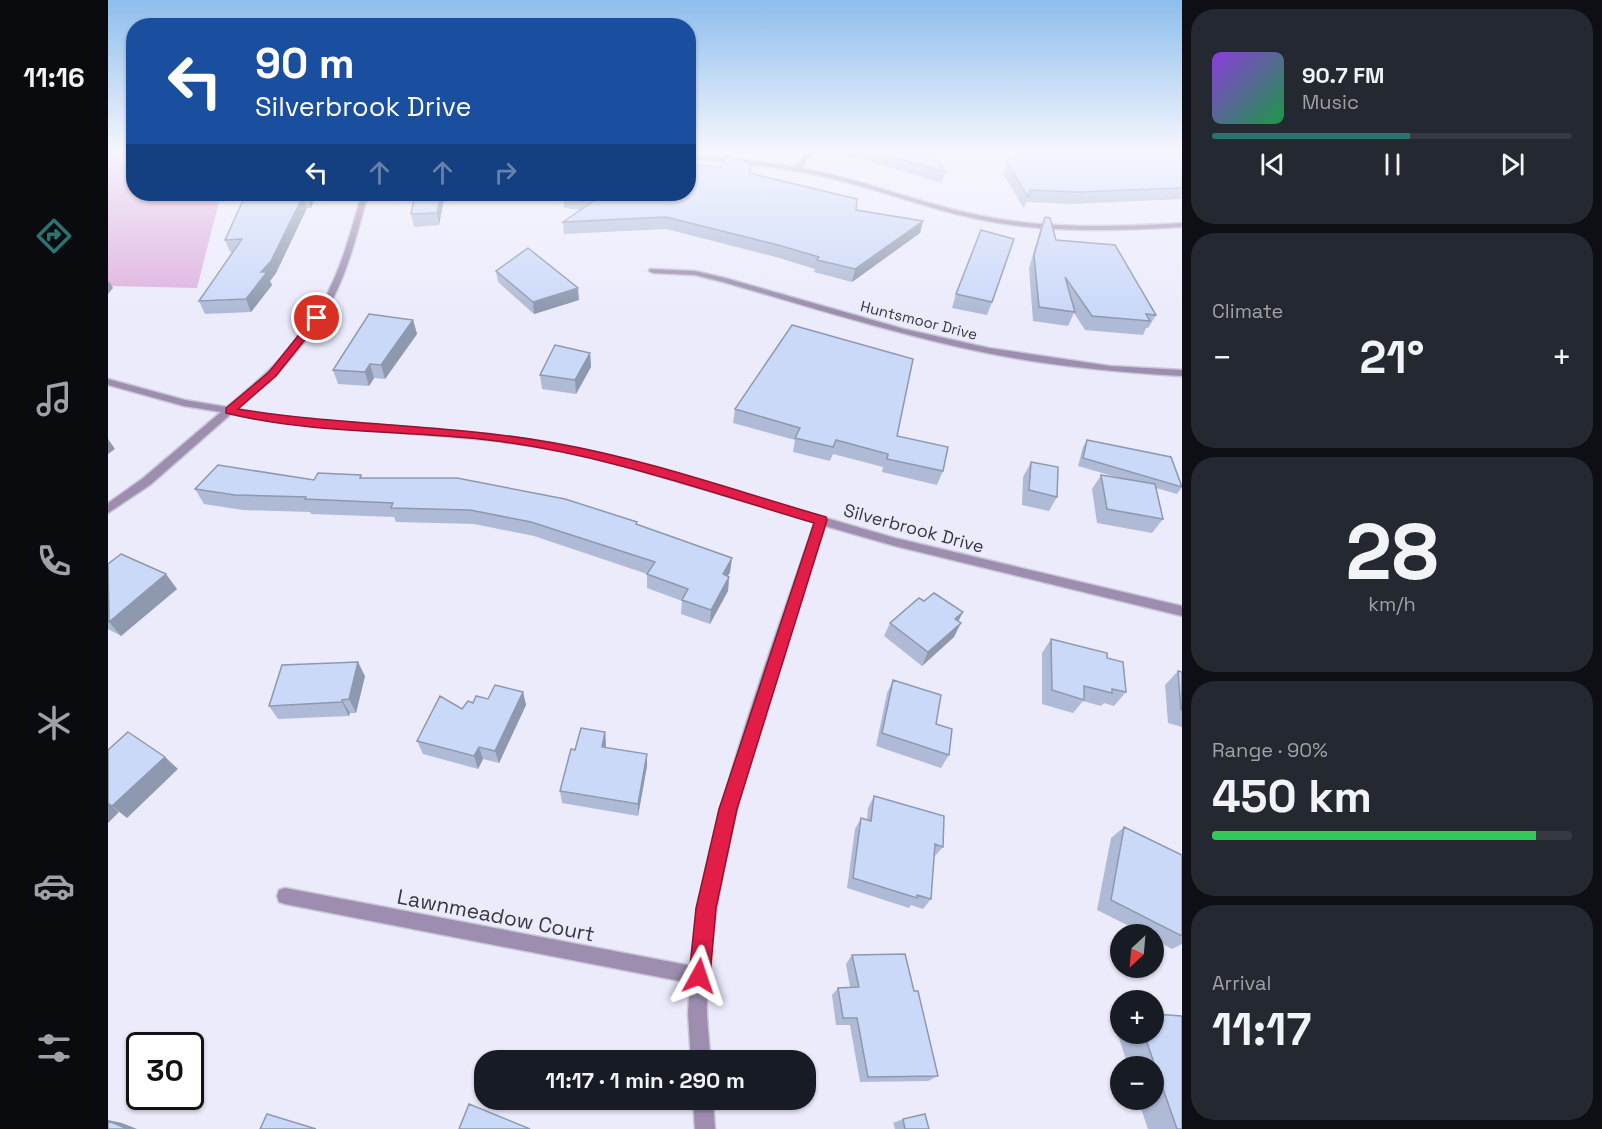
<!DOCTYPE html>
<html lang="en">
<head>
<meta charset="utf-8">
<style>
  body { margin:0; font-family:"Space Grotesk",sans-serif; background:#242831; color:#f1f3f6; height:100vh; display:flex; flex-direction:column; font-size:22px; white-space:nowrap }
  * { box-sizing:border-box; margin:0 }
  p { font-size:20px; color:#9ea1a6 }
  .icon { flex:none; width:33px; height:33px; fill:none; stroke:currentColor; stroke-width:2; stroke-linecap:round; stroke-linejoin:round }
  .map { position:relative; flex:1; overflow:hidden }
  .drawer { display:flex; flex-direction:column; gap:9px; padding:9px; background:#0d0f14; width:420px }
  .drawer>* { flex:none }
  .guide { position:absolute; left:18px; top:18px; width:570px; height:183px; border-radius:24px; box-shadow:0 2px 4px #0004; background:#1a4fa0; color:#fff; overflow:hidden }
  .needle { width:39px; rotate:206deg }
  .fabs { position:absolute; left:1002px; top:924px; display:grid; gap:12px }
  .fabs a { display:grid; place-items:center; width:54px; height:54px; border-radius:50%; background:#171b24; box-shadow:0 2px 4px #0004; font-size:30px }
  .speed { position:absolute; left:18px; top:1032px; display:flex; gap:12px; font-size:30px; font-weight:700; text-align:center }
  .speed>* { display:grid; place-content:center; width:78px; height:78px; border-radius:50%; background:#171b24; box-shadow:0 2px 4px #0004; line-height:1 }
  .speed .limit { border:3px solid #111; border-radius:9px; background:#fff; color:#111 }
  .pin { position:absolute; display:grid; place-items:center; width:51px; height:51px; color:#fff; margin:-26px; border:3px solid #fff; border-radius:50%; box-shadow:0 2px 6px #0007 }
  .me { position:absolute; width:66px; margin:-33px; rotate:5deg; stroke-linejoin:round; filter:drop-shadow(0 0 4px #0008) }
  .turn { display:flex; align-items:center; gap:21px; height:126px; padding:0 30px; font-size:27px }
  .turn .icon { width:78px; height:78px; stroke-width:2.5 }
  .turn b { display:block; font-size:42px; line-height:51px }
  .lanes { display:flex; align-items:center; height:57px; padding:0 30px; background:#0003; justify-content:center; gap:30px; direction:ltr }
  .lanes .off { opacity:.35 }
  .big { font-size:45px; font-weight:600; line-height:1.1 }
  .drawer .widget { flex:1; display:flex; flex-direction:column; justify-content:center; gap:9px; min-width:0; padding:0 21px; border-radius:24px; background:#242831 }
  .drawer .dial { align-items:center; gap:0 }
  .dial b { font-size:78px; line-height:1 }
  .song { display:flex; align-items:center; gap:18px }
  .cover { width:72px; height:72px; border-radius:9px; background:linear-gradient(135deg,hsl(270 70% 55%),hsl(140 70% 35%)) }
  .played { height:6px; border-radius:3px; background:linear-gradient(90deg,#2a736e 55%,#363941 55%) }
  .keys { display:flex; justify-content:space-around; direction:ltr }
  .heat { display:flex; justify-content:space-between; align-items:center; font-size:33px; direction:ltr }
  .charge { height:9px; border-radius:4px; background:linear-gradient(90deg,#34c759 90%,#363941 0) }
  .trip { position:absolute; left:366px; top:1050px; width:342px; height:60px; border-radius:24px; background:#171b24; box-shadow:0 2px 4px #0004; font-weight:600; line-height:60px; text-align:center }
  main { display:flex; flex:1; min-height:0 }
  .menu { display:flex; flex-direction:column; width:108px; justify-content:space-around; align-items:center; background:#090b0e; color:#9ea1a6 }
  .menu .icon { width:42px; height:42px }
  .menu .on { color:#2a736e }
  .menu b { font-size:27px; color:#f1f3f6 }
  .map>svg:first-child { display:block }
  .green { fill:#deb1df }
  .lines { fill:none; stroke-linecap:round; stroke-linejoin:round }
  .street-casing { stroke:#c8c7d7; stroke-width:3 }
  .street { fill:#9d8daf; fill-rule:evenodd }
  .wall { fill:#afbbd6 }
  .shaded-wall { fill:#8e98ae }
  .building { fill:#cbd9f9; stroke:#8e98ae; stroke-width:1.5 }
  .route { fill:#e11d48; stroke:#92132f; stroke-width:1.5 }
  .labels { text-anchor:middle; dominant-baseline:central; stroke-width:5; stroke-linejoin:round; paint-order:stroke }
  .far-street-label { font-size:15px; fill:#373741; stroke:#ecebfc }
  .street-label { font-size:18px; fill:#373741; stroke:#ecebfc }
  .near-street-label { font-size:21px; fill:#373741; stroke:#ecebfc }
</style>
</head>
<body>
<main>
<nav class="menu">
<b>11:16</b>
<svg class="icon on" aria-label="directions" viewBox="0 0 24 24"><path d="M12 3l9 9-9 9-9-9zM9 14v-3h6M13 9l2 2-2 2"/></svg>
<svg class="icon" aria-label="music" viewBox="0 0 24 24"><path d="M9 18V5l10-2v13"/><circle cx="6" cy="18" r="3"/><circle cx="16" cy="16" r="3"/></svg>
<svg class="icon" aria-label="phone" viewBox="0 0 24 24"><path d="M5 4h4l2 5-3 2q2 4 5 5l2-3 5 2v4C11 20 4 13 5 4z"/></svg>
<svg class="icon" aria-label="climate" viewBox="0 0 24 24"><path d="M12 3v18M4 7l16 10M4 17L20 7"/></svg>
<svg class="icon" aria-label="car" viewBox="0 0 24 24"><path d="M5 17H2v-5l4-1 3-4h7l3 4 3 1v5h-3M9 17h6M6 11h13"/><circle cx="7" cy="17" r="2"/><circle cx="17" cy="17" r="2"/></svg>
<svg class="icon" aria-label="filters" viewBox="0 0 24 24"><path d="M4 7h16M4 17h16"/><circle cx="9" cy="7" r="2"/><circle cx="15" cy="17" r="2"/></svg>
</nav>
<div class="map">
<svg width="1074" height="1129" viewBox="0 0 1074 1129">
  <rect width="100%" height="100%" fill="#ecebfc"/>
  <path class="green" d="M0 151H25L26 194H113L89 288 0 286Z"/>
  <g class="lines">
    <defs>
      <path id="street" d="M700 151H706L693 168C754 179 812 204 874 216 940 229 1007 227 1074 223V227C1007 231 940 233 874 220 828 211 784 194 738 182 687 168 634 162 580 159V155L640 160 687 167Z
        M254 194H260C251 226 243 260 229 290 207 339 168 375 129 409L176 417 380 434 446 443 505 456 787 538 1074 606V616L787 546 717 526C666 681 607 837 599 1001 598 1021 602 1041 602 1060H583L580 1013 582 983 177 904 171 902 169 896 171 890 177 888 584 966C600 812 657 667 707 522L500 461 446 449 380 440 176 423 123 414 42 485 0 513V503L34 479 113 412 76 406 0 385V379L77 400 119 407C159 374 199 338 221 290 236 260 244 226 254 194Z
        M542 269 587 271 617 278 796 329 881 348 1002 366 1074 370V376C1009 372 943 366 879 353 790 335 703 307 615 282L587 275 545 273 541 271Z
        M585 1100H605L607 1129H587Z"/>
    </defs>
    <use href="#street" class="street-casing"/>
    <use href="#street" class="street"/>
  </g>
  <path class="wall" d="M738 151H825L837 172 834 183 738 155Z
    M1074 151V199L965 204 918 202 916 209 895 173 899 162Z
    M644 164 643 174 748 210 815 221 812 233 744 282 706 272 707 269 668 257 558 229 456 234 455 222 473 210 456 208 455 196 614 167Z
    M138 194H208L203 208H199L168 273 162 281 164 285 143 312 97 314 91 301 124 252H122L117 240Z
    M307 194H337L331 225 306 227 303 214Z
    M937 217 948 240 1048 315 1040 328H1038L1035 335 977 330 966 313 960 326 925 321 921 268 932 230Z
    M388 271 471 300 426 314 390 282Z
    M848 294 884 302 879 315 844 308Z
    M305 320 309 334 277 379 266 378 261 386 230 384 225 370Z
    M482 353 483 367 468 394 434 389 432 375Z
    M627 409 789 436 835 471 829 485 774 472 775 467 725 454 722 461 685 452 687 440 625 423Z
    M979 440 1074 487 1069 494 1048 488 1055 519 1044 533 989 523 984 489 993 475 1015 479 970 466 975 447Z
    M923 462 949 497 941 511 914 505 915 477Z
    M253 475 254 478 529 525 624 558 622 572 620 576 621 577 620 591 602 624 573 614 574 601 539 588V574L426 536 366 524 288 522 286 517 203 514 202 512 135 510 96 504 87 489 206 480Z
    M0 564 69 589 13 636 0 629Z
    M816 601 846 637 814 666 776 636 782 623Z
    M943 639 999 658 1018 692 1006 706 996 703 993 706 975 701 965 713 934 704V653Z
    M1070 671 1074 672V727L1060 723 1057 685Z
    M257 676 248 713H242L241 716 170 719 161 706Z
    M785 680 841 755 833 768 768 746 779 693Z
    M415 692 418 705 391 763 375 759 370 769 315 754 309 741 354 709 365 703Z
    M497 732 498 747 539 766 530 816 454 803 452 791 467 750Z
    M766 796 835 847 826 857 823 899 815 909 803 905 801 908 739 888 747 829 753 818 759 820 760 808Z
    M1016 827 1074 855V944L1064 949 1046 939V934H1037L989 910 1003 838Z
    M744 955 806 991 830 1076 820 1081 752 1082 742 1025H728L724 995 730 988 742 987 738 964Z
    M1012 1020V1034H1046L1074 1129H1040L1030 1100H1046V1066H1020L1006 1023Z
    M795 1119 821 1129H787L785 1123Z"/>
  <path class="shaded-wall" d="M200 194H208L203 208 199 196Z
    M333 194H337L331 225 329 213Z
    M195 196 199 208 168 273 162 281 164 285 143 312 138 299Z
    M815 221 812 233 744 282 747 269Z
    M1 281 5 288 0 294V283Z
    M470 288 471 300 426 314 425 302Z
    M305 320 309 334 277 379 273 365Z
    M482 353 483 367 468 394 467 380Z
    M262 364 266 378 261 386 257 372Z
    M0 439 7 449 0 454Z
    M624 558 622 572 613 588 615 574Z
    M58 574 69 589 13 636 1 622Z
    M621 577 620 591 602 624 603 610Z
    M855 612 848 626 847 619Z
    M853 623 846 637 814 666 820 652Z
    M250 662 257 676 248 713 241 699Z
    M415 692 418 705 391 763 387 751Z
    M234 700 242 713 241 716 234 702Z
    M497 732 498 745 495 759 494 747Z
    M371 747 375 759 370 769 366 756Z
    M539 754V766L530 816V804Z
    M57 757 70 769 19 818 4 806Z
    M0 803 11 812 0 823Z
    M0 1120 14 1123 29 1129H20L0 1121Z"/>
  <path class="building" d="M765 151H825L837 172Z
    M905 151H1074V188L970 192 922 190 920 197 899 162 903 153Z
    M618 156 644 164 641 173 749 199 748 210 815 221 747 269 709 260 711 257 670 245 558 217 455 222 487 200 455 196 457 194H580V165L614 167Z
    M138 194H200L199 196H195L163 261 153 272H159L138 299 91 301 134 239 117 240Z
    M307 194H333L329 213 303 214Z
    M937 217 942 218 948 240 1007 245 1048 315 1038 314 1042 321 984 316 957 277 967 312 931 307 926 255Z
    M873 230 906 239 884 302 848 294Z
    M420 248 470 288 425 302 388 271Z
    M261 314 305 320 273 365 262 364 257 372 225 370Z
    M684 325 805 359 789 436 840 447 835 471 779 459 780 454 728 440 725 447 687 438 692 428 627 409Z
    M447 345 482 353 467 380 432 375Z
    M979 440 1063 457 1074 487 975 458Z
    M923 462 950 467 949 497 921 490Z
    M110 465 206 480 210 473 253 475 252 478H349L457 499 529 522 528 524 624 558 615 574 621 577 603 610 574 600 580 589 539 574 547 562 423 522 362 510 283 508 285 503 197 499 198 497 127 495 87 489Z
    M993 475 1047 484 1055 519 999 509Z
    M13 554 58 574 1 622 0 564Z
    M826 593 855 612 847 619 853 623 820 652 782 623 811 598 816 601Z
    M943 639 999 653V658L1015 662 1018 692 1004 689V693L976 686V700L944 690Z
    M250 662 241 699 234 700V702L161 706 174 665Z
    M1070 671 1074 672V710H1073Z
    M785 680 833 695 828 724 844 729 841 755 774 733Z
    M387 685 415 692 387 751 371 747 366 756 309 741 332 696 354 709 360 701 365 703 368 696 380 699Z
    M473 728 497 732 494 747 539 754 530 804 452 791 463 749 467 750Z
    M20 732 57 757 4 806 0 803V750Z
    M766 796 836 816 835 847 827 844 823 899 809 895V898L745 878 753 818 763 821Z
    M1016 827 1074 855V936L1003 900Z
    M797 954 806 991H810L830 1076 760 1077 749 1018H735L730 988 751 987 744 955Z
    M1046 1014 1074 1016V1129H1069L1036 1034H1046Z
    M361 1104 422 1129H351Z
    M159 1114 208 1129H152Z
    M817 1114 821 1129H797L795 1119Z
    M0 1121 20 1129H0Z"/>
  <linearGradient id="sky" x2="0" y2="1"><stop stop-color="#8dbeec"/><stop offset="0.49" stop-color="#f6f6fe"/><stop offset="1" stop-color="#f6f6fe" stop-opacity="0"/></linearGradient>
  <rect width="1074" height="309" fill="url(#sky)"/>
  <path class="route" d="M209 315 214 318 168 376 130 409C235 426 342 424 446 443 538 459 628 491 718 517L719 520 629 809 608 908 602 976 599 983 591 986 584 983 581 976 588 908 611 809 706 523C598 491 492 453 380 440 293 430 203 434 118 413V408L161 372 206 316Z"/>
  <g class="labels">
    <g class="far-street-label">
      <text transform="translate(811 320) rotate(14)">Huntsmoor Drive</text>
    </g>
    <g class="street-label">
      <text transform="translate(806 528) rotate(15)">Silverbrook Drive</text>
    </g>
    <g class="near-street-label">
      <text transform="translate(388 915) rotate(11)">Lawnmeadow Court</text>
    </g>
  </g>
</svg>
<div class="fabs">
<a><svg class="needle" viewBox="-14 -14 28 28"><path d="M0-13l5 13h-10z" fill="#e53935"/><path d="M0 13l5-13h-10z" fill="#9ea1a6"/></svg></a>
<a>+</a>
<a>−</a>
</div>
<div class="speed"><div class="limit">30</div></div>
<div class="pin" style="left:209px;top:318px;background:#d93025"><svg class="icon" aria-label="arrive" viewBox="0 0 24 24"><path d="M6 21V4h12l-3 4 3 4H6"/></svg></div>
<svg class="me" style="left:591px;top:976px" viewBox="-20 -20 40 40"><path d="M0-17L14 15 0 8-14 15z" fill="#e11d48" stroke="#fff" stroke-width="4"/></svg>
<div class="trip">11:17 · 1 min · 290 m</div>
<div class="guide">
<div class="turn"><svg class="icon" aria-label="left" viewBox="0 0 24 24"><path d="M17 20v-9H6M10 6l-5 5 5 5"/></svg><div><b>90 m</b>Silverbrook Drive</div></div>
<div class="lanes"><svg class="icon" aria-label="left" viewBox="0 0 24 24"><path d="M17 20v-9H6M10 6l-5 5 5 5"/></svg><svg class="icon off" aria-label="ahead" viewBox="0 0 24 24"><path d="M12 20V5M6 11l6-6 6 6"/></svg><svg class="icon off" aria-label="ahead" viewBox="0 0 24 24"><path d="M12 20V5M6 11l6-6 6 6"/></svg><svg class="icon off" aria-label="right" viewBox="0 0 24 24"><path d="M7 20v-9h11M14 6l5 5-5 5"/></svg></div>
</div>
</div>
<section class="drawer">
<div class="widget">
<div class="song"><i class="cover"></i><div><b>90.7 FM</b><p>Music</p></div></div>
<div class="played"></div>
<div class="keys"><svg class="icon" aria-label="previous" viewBox="0 0 24 24"><path d="M18 5L8 12l10 7zM5 5v14"/></svg><svg class="icon" aria-label="pause" viewBox="0 0 24 24"><path d="M8 5v14M16 5v14"/></svg><svg class="icon" aria-label="next" viewBox="0 0 24 24"><path d="M6 5l10 7-10 7zM19 5v14"/></svg></div>
</div>
<div class="widget"><p>Climate</p>
<div class="heat"><a>−</a><b class="big">21°</b><a>+</a></div>
</div>
<div class="widget dial"><b>28</b><p>km/h</p></div>
<div class="widget"><p>Range · 90%</p><b class="big">450 km</b><div class="charge"></div></div>
<div class="widget"><p>Arrival</p><b class="big">11:17</b></div>
</section>
</main>
</body>
</html>
